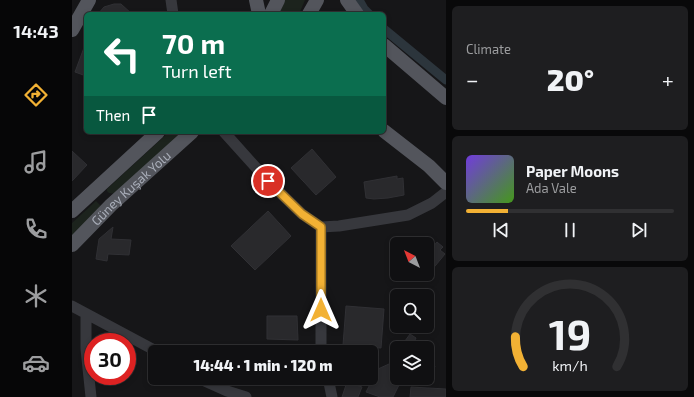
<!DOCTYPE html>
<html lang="en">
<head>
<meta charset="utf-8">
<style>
  body { margin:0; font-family:"Exo 2",sans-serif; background:#1e1e20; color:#f1f3f6; height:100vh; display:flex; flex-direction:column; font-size:15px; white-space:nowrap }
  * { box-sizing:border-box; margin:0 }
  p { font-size:13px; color:#9c9d9f }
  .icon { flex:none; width:22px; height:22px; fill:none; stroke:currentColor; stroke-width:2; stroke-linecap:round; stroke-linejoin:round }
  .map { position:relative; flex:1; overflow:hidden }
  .details { display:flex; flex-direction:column; gap:6px; padding:6px; background:#09090a; width:248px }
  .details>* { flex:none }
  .top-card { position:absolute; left:12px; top:12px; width:302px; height:122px; border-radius:6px; box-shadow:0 2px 6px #0003,0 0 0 1px #303032; background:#0b6e4f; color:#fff; overflow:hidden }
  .needle { width:26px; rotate:318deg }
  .fabs { position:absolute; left:318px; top:237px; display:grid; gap:8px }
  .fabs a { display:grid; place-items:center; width:44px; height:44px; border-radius:6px; background:#101012; box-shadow:0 2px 6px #0003,0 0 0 1px #303032; font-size:20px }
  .speed { position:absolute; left:12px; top:333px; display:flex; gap:8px; font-size:20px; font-weight:700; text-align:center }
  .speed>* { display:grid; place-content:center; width:52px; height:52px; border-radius:50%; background:#101012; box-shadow:0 2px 6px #0003,0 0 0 1px #303032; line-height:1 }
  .speed .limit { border:6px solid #d22; background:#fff; color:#111 }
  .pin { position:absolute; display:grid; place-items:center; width:34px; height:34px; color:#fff; margin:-17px; border:2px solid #fff; border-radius:50%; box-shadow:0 1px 4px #0007 }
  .me { position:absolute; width:44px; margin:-22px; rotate:0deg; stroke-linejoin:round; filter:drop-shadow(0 0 3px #0008) }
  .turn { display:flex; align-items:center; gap:14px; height:84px; padding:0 12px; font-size:18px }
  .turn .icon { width:52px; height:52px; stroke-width:2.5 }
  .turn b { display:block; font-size:28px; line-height:34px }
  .then { display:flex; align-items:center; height:38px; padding:0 12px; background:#0003; gap:8px; font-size:15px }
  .big { font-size:30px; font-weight:800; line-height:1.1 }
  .details .widget { flex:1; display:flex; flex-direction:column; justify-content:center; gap:6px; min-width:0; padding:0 14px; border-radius:6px; background:#1e1e20 }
  .details .dial { align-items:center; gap:0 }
  .dial svg { height:104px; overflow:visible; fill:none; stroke:#303032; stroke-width:7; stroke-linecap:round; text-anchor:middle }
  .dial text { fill:#f1f3f6; stroke:none }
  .song { display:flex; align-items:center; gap:12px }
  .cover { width:48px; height:48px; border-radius:6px; background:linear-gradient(135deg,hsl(260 70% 55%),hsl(100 70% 35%)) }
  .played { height:4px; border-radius:2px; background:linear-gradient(90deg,#f2b134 20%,#303032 20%) }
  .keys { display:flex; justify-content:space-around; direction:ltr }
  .heat { display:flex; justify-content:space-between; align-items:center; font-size:22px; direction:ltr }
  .trip { position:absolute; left:76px; top:345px; width:230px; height:40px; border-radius:6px; background:#101012; box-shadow:0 2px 6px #0003,0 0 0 1px #303032; font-weight:800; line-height:40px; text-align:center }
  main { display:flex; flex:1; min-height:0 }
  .tab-bar { display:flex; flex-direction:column; width:72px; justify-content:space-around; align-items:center; background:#060607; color:#9c9d9f }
  .tab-bar .icon { width:28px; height:28px }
  .tab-bar .current { color:#f2b134 }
  .tab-bar b { font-size:18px; color:#f1f3f6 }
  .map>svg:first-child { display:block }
  .green { fill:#1c231d }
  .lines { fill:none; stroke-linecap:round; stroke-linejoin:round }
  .canal { stroke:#2c353c; stroke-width:9 }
  .building { fill:#29292c; stroke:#303034 }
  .minor { stroke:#37383d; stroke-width:11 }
  .major { stroke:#53555c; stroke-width:14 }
  .route-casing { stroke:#9d7322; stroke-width:10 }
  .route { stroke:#f2b134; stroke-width:7 }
  .labels { text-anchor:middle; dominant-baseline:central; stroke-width:4; stroke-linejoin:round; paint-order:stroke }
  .street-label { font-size:13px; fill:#a8adb8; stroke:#111113 }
</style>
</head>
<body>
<main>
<nav class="tab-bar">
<b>14:43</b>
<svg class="icon current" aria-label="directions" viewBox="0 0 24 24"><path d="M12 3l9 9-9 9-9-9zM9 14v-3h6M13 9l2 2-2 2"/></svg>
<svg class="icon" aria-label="music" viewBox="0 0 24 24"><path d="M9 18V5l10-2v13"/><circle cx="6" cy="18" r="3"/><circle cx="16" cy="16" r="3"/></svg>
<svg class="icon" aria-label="phone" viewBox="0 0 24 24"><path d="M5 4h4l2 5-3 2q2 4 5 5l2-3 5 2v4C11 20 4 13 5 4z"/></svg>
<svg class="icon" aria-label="climate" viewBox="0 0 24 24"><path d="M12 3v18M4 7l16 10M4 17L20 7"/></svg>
<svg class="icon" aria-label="car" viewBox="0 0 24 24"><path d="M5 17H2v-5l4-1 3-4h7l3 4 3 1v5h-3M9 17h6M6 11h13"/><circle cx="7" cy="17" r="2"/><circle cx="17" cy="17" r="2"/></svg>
</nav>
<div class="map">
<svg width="374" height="397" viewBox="0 0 374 397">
  <rect width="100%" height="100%" fill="#161618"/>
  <path class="green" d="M208 0H233L227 14H201Z
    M97 132H113L44 194 37 193 35 191V189Z
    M24 201 29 206 0 239V223Z"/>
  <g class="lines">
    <path class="canal" d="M287 0 292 9 297 14
      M312 29 374 80"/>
  </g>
  <path class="building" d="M42 4H49L60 14H26L32 7Z
    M13 45H14V76L3 72Z
    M240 149 264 177 244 195 219 168Z
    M0 151 15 165 0 181Z
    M325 176V179L331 178 332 195 316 198 302 199 294 198 292 182Z
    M196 211 219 236 183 270 159 246Z
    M41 227 39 239 59 240 57 255 36 254 35 261 24 259 27 239Z
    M365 242 371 247 368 250 373 254 359 271 355 268V254Z
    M274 306 312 309 309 348 271 345Z
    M195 316H225L226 340 195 339Z
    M338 334 344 338 343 340 346 343 344 348H328Z
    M355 362 363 366 355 382Z
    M317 364 325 368 319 377 329 381 321 397H308L294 392 306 369Z
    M275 382 290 387 286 397H270Z
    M339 387 374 389V397H338Z"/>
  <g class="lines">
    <path class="minor" d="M99 0 101 14
      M152 132 196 181 230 214 249 227 267 226 336 215 360 203 374 192
      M0 306 86 352
      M14 314V349L19 397
      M249 352V227
      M126 378 155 391 174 397
      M256 378 260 397"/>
    <g class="major">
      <path d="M184 0 187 14"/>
      <path d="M275 0 285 14"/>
      <path d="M199 14 206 0"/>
      <path d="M237 14 245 0"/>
      <path d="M0 30 17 0"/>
      <path d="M312 45 374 98"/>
      <path d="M312 131 357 166 374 183"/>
      <path d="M0 211 86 132"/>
      <path id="s1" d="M0 245 39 205 120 132"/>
    </g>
  </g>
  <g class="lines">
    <defs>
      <path id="route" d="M196 181 230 214 249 227V310"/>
    </defs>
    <use href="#route" class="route-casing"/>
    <use href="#route" class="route"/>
  </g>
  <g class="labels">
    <g class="street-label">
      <text stroke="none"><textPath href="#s1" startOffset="82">Güney Kuşak Yolu</textPath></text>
    </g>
  </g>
</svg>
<div class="fabs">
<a><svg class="needle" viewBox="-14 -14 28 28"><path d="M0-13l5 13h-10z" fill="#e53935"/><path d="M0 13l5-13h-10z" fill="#9c9d9f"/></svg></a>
<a><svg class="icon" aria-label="search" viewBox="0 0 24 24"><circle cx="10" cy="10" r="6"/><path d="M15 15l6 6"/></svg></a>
<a><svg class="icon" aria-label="layers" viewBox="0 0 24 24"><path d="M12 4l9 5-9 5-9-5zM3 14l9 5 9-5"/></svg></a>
</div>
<div class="speed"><div class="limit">30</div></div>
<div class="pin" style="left:196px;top:181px;background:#d93025"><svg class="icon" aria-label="arrive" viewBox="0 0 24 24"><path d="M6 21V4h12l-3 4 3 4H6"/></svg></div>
<svg class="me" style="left:249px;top:310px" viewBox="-20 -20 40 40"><path d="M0-17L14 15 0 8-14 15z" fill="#f2b134" stroke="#fff" stroke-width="4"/></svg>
<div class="trip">14:44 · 1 min · 120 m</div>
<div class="top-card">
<div class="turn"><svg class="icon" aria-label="left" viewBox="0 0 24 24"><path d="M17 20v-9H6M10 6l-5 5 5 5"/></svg><div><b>70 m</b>Turn left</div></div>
<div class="then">Then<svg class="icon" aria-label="arrive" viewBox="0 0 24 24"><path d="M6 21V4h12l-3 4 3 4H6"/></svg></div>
</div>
</div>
<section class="details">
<div class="widget"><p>Climate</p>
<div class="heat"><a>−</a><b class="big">20°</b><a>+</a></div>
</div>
<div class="widget">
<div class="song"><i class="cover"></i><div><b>Paper Moons</b><p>Ada Vale</p></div></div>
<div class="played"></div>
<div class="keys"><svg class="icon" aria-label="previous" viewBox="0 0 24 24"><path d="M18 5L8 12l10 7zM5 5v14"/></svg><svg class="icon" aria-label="pause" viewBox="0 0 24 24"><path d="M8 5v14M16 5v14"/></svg><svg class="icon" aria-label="next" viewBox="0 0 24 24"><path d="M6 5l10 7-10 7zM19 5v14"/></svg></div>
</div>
<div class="widget dial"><svg viewBox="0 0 100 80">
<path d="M14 69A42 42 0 1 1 86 69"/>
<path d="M14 69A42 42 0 0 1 8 46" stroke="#f2b134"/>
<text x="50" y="56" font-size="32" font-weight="700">19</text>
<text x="50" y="72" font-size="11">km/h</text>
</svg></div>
</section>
</main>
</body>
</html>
